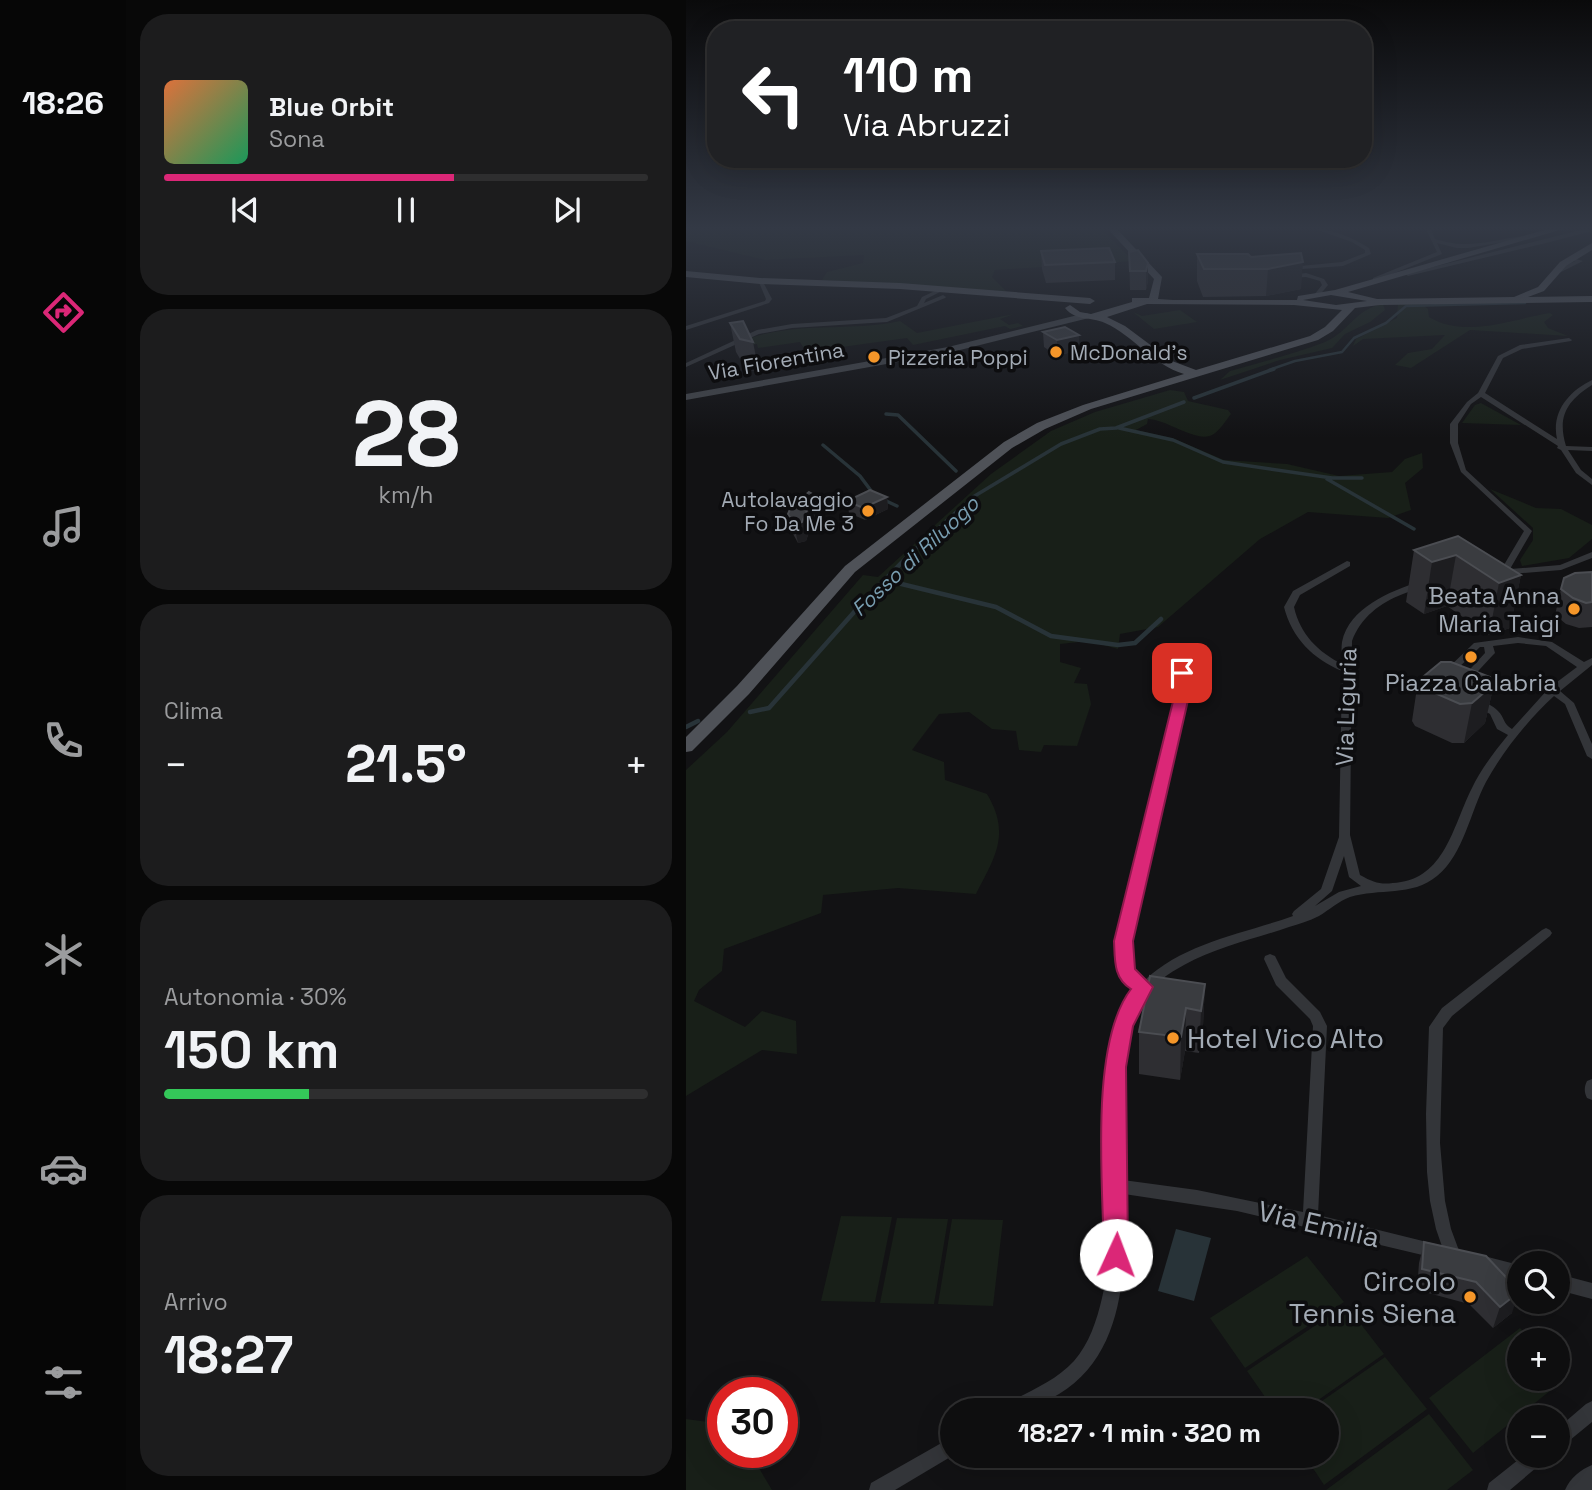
<!DOCTYPE html>
<html lang="it">
<head>
<meta charset="utf-8">
<style>
  body { margin:0; font-family:"Space Grotesk",sans-serif; background:#1c1c1d; color:#f1f3f6; height:100vh; display:flex; flex-direction:column; font-size:26px; white-space:nowrap }
  * { box-sizing:border-box; margin:0 }
  p { font-size:23px; color:#9b9c9e }
  .icon { flex:none; width:38px; height:38px; fill:none; stroke:currentColor; stroke-width:2; stroke-linecap:round; stroke-linejoin:round }
  .map { position:relative; flex:1; overflow:hidden }
  .details { display:flex; flex-direction:column; gap:14px; padding:14px; background:#080808; width:560px }
  .details>* { flex:none }
  .guide { position:absolute; left:21px; top:21px; width:665px; height:147px; border-radius:28px; box-shadow:0 7px 28px #0002,0 0 0 2px #2e2e2f; background:#202124; color:#fff; overflow:hidden }
  .controls { position:absolute; left:821px; top:1251px; display:grid; gap:14px }
  .controls a { display:grid; place-items:center; width:63px; height:63px; border-radius:50%; background:#0e0e0f; box-shadow:0 7px 28px #0002,0 0 0 2px #2e2e2f; font-size:35px }
  .speed { position:absolute; left:21px; top:1377px; display:flex; gap:14px; font-size:35px; font-weight:700; text-align:center }
  .speed>* { display:grid; place-content:center; width:91px; height:91px; border-radius:50%; background:#0e0e0f; box-shadow:0 7px 28px #0002,0 0 0 2px #2e2e2f; line-height:1 }
  .speed .limit { border:10px solid #d22; background:#fff; color:#111 }
  .pin { position:absolute; display:grid; place-items:center; width:60px; height:60px; color:#fff; margin:-30px; border-radius:14px; box-shadow:0 4px 10px #0006 }
  .me { position:absolute; width:77px; margin:-38px; rotate:2deg; stroke-linejoin:round; filter:drop-shadow(0 0 5px #0008) }
  .turn { display:flex; align-items:center; gap:24px; height:147px; padding:0 21px; font-size:32px }
  .turn .icon { width:91px; height:91px; stroke-width:2.5 }
  .turn b { display:block; font-size:49px; line-height:60px }
  .big { font-size:52px; font-weight:700; line-height:1.1 }
  .details .widget { flex:1; display:flex; flex-direction:column; justify-content:center; gap:10px; min-width:0; padding:0 24px; border-radius:28px; background:#1c1c1d }
  .details .dial { align-items:center; gap:0 }
  .dial b { font-size:91px; line-height:1 }
  .song { display:flex; align-items:center; gap:21px }
  .cover { width:84px; height:84px; border-radius:10px; background:linear-gradient(135deg,hsl(20 70% 55%),hsl(150 70% 35%)) }
  .played { height:7px; border-radius:4px; background:linear-gradient(90deg,#db2777 60%,#2e2e2f 60%) }
  .keys { display:flex; justify-content:space-around; direction:ltr }
  .heat { display:flex; justify-content:space-between; align-items:center; font-size:38px; direction:ltr }
  .charge { height:10px; border-radius:5px; background:linear-gradient(90deg,#34c759 30%,#2e2e2f 0) }
  .trip { position:absolute; left:254px; top:1398px; width:399px; height:70px; border-radius:35px; background:#0e0e0f; box-shadow:0 7px 28px #0002,0 0 0 2px #2e2e2f; font-weight:700; line-height:70px; text-align:center }
  main { display:flex; flex:1; min-height:0 }
  .tabs { display:flex; flex-direction:column; width:126px; justify-content:space-around; align-items:center; background:#060606; color:#9b9c9e }
  .tabs .icon { width:49px; height:49px }
  .tabs .selected { color:#db2777 }
  .tabs b { font-size:32px; color:#f1f3f6 }
  .map>svg:first-child { display:block }
  .green { fill:#181f18 }
  .water { fill:#283338 }
  .lines { fill:none; stroke-linecap:round; stroke-linejoin:round }
  .stream-far2 { stroke:#283338; stroke-width:2.5 }
  .stream-far1 { stroke:#283338; stroke-width:3.5 }
  .stream { stroke:#283338; stroke-width:4.5 }
  .minor { fill:#333539; fill-rule:evenodd }
  .tertiary { fill:#333539; fill-rule:evenodd }
  .secondary { fill:#414449; fill-rule:evenodd }
  .primary { fill:#4f5258; fill-rule:evenodd }
  .wall { fill:#2e2e32 }
  .shaded-wall { fill:#1d1d20 }
  .building { fill:#3a3c40; stroke:#4b4d52; stroke-width:2 }
  .route { fill:#db2777; stroke:#8e194d; stroke-width:2 }
  .poi-dot { fill:#f59629; stroke:#0d0d0f; stroke-width:2.5 }
  .labels { text-anchor:middle; dominant-baseline:central; stroke-width:7; stroke-linejoin:round; paint-order:stroke }
  .far-poi-label { font-size:21px; fill:#a3abb5; stroke:#0d0d0f; text-anchor:start }
  .far-street-label { font-size:21px; fill:#a3abb5; stroke:#0d0d0f }
  .far-water-label { font-size:21px; font-style:italic; fill:#799eb1; stroke:#0d0d0f }
  .poi-label { font-size:24px; fill:#a3abb5; stroke:#0d0d0f; text-anchor:end }
  .street-label { font-size:24px; fill:#a3abb5; stroke:#0d0d0f }
  .near-poi-label { font-size:28px; fill:#a3abb5; stroke:#0d0d0f; text-anchor:start }
  .near-street-label { font-size:28px; fill:#a3abb5; stroke:#0d0d0f }
</style>
</head>
<body>
<main>
<nav class="tabs">
<b>18:26</b>
<svg class="icon selected" aria-label="directions" viewBox="0 0 24 24"><path d="M12 3l9 9-9 9-9-9zM9 14v-3h6M13 9l2 2-2 2"/></svg>
<svg class="icon" aria-label="music" viewBox="0 0 24 24"><path d="M9 18V5l10-2v13"/><circle cx="6" cy="18" r="3"/><circle cx="16" cy="16" r="3"/></svg>
<svg class="icon" aria-label="phone" viewBox="0 0 24 24"><path d="M5 4h4l2 5-3 2q2 4 5 5l2-3 5 2v4C11 20 4 13 5 4z"/></svg>
<svg class="icon" aria-label="climate" viewBox="0 0 24 24"><path d="M12 3v18M4 7l16 10M4 17L20 7"/></svg>
<svg class="icon" aria-label="car" viewBox="0 0 24 24"><path d="M5 17H2v-5l4-1 3-4h7l3 4 3 1v5h-3M9 17h6M6 11h13"/><circle cx="7" cy="17" r="2"/><circle cx="17" cy="17" r="2"/></svg>
<svg class="icon" aria-label="filters" viewBox="0 0 24 24"><path d="M4 7h16M4 17h16"/><circle cx="9" cy="7" r="2"/><circle cx="15" cy="17" r="2"/></svg>
</nav>
<section class="details">
<div class="widget">
<div class="song"><i class="cover"></i><div><b>Blue Orbit</b><p>Sona</p></div></div>
<div class="played"></div>
<div class="keys"><svg class="icon" aria-label="previous" viewBox="0 0 24 24"><path d="M18 5L8 12l10 7zM5 5v14"/></svg><svg class="icon" aria-label="pause" viewBox="0 0 24 24"><path d="M8 5v14M16 5v14"/></svg><svg class="icon" aria-label="next" viewBox="0 0 24 24"><path d="M6 5l10 7-10 7zM19 5v14"/></svg></div>
</div>
<div class="widget dial"><b>28</b><p>km/h</p></div>
<div class="widget"><p>Clima</p>
<div class="heat"><a>−</a><b class="big">21.5°</b><a>+</a></div>
</div>
<div class="widget"><p>Autonomia · 30%</p><b class="big">150 km</b><div class="charge"></div></div>
<div class="widget"><p>Arrivo</p><b class="big">18:27</b></div>
</section>
<div class="map">
<svg width="906" height="1490" viewBox="0 0 906 1490">
  <rect width="100%" height="100%" fill="#121214"/>
  <path class="green" d="M5 229H416L447 261 309 270 306 277 321 292 136 280 141 272 177 263 178 255 79 260 0 241V231Z
    M712 303H735L742 309 743 317C779 339 826 319 864 313L867 315 858 322 862 328 882 336 784 330 725 368 709 365 722 353 746 349 759 335 677 339 667 346 670 339 711 318Z
    M697 304 699 310 684 322 659 334 646 348 594 360 534 380 544 371C575 362 608 354 639 342 664 331 669 309 697 304Z
    M494 310 511 322 468 329 447 312 456 316Z
    M328 314 314 319 323 325 332 323 337 326 324 329 319 326 227 345 221 338 120 352 114 342 72 348 71 344 57 346 59 340C108 321 163 332 214 321L231 333Z
    M484 390 498 392 502 401 542 410 545 414C540 420 533 432 526 435 510 443 480 419 462 419L461 424 450 430 489 439 538 460 601 464 653 476 706 472 719 459 736 453 737 468 719 483 725 510 702 518 622 512 574 539 472 627 434 634 432 649 403 641 374 644V662L395 668 388 683 401 684 405 704 391 746 358 745 355 752 333 750 330 731 306 729 283 712 253 714 226 750 258 762 259 780 301 794C325 834 309 857 290 894L212 888 137 895 135 913 38 949 36 971 13 990 8 1001 59 1027 76 1011 110 1021 111 1054 76 1050 0 1096V770L41 732 177 575 192 577 305 474 365 431 409 412Z
    M795 403 835 425 776 423 789 405Z
    M804 489 850 508 875 509 906 525V539L883 558 836 566 834 560 847 540V528Z
    M155 1216 206 1217 189 1302 135 1301Z
    M211 1218 262 1219 248 1304 194 1303Z
    M266 1219 317 1220 307 1306 252 1304Z
    M621 1256 658 1302 559 1368 524 1318Z
    M660 1305 698 1354 618 1410H588L561 1371Z
    M834 1328 845 1340H833V1379H872V1369L880 1378 787 1453 743 1398Z
    M699 1357 741 1409 638 1485 619 1456H640V1410H623Z
    M743 1414 787 1470 761 1490H640Z
    M0 1419 37 1424V1452L64 1453 86 1490H0Z"/>
  <path class="water" d="M490 1229 525 1238 508 1301 472 1291Z"/>
  <g class="lines">
    <path class="stream-far2" d="M583 370 609 361 656 352 668 338 700 323 720 306 839 303"/>
    <path class="stream-far1" d="M508 398 588 369
      M200 414 212 415 270 471
      M433 428 487 440 537 462 646 478H676
      M137 445 174 476 186 492
      M641 479 728 529
      M196 499 211 506
      M226 552 287 497 375 444 414 429 430 428 498 402"/>
    <path class="stream" d="M199 580 310 607 365 636 432 645 449 643 475 619
      M64 712 83 708 177 602 228 550
      M0 727 12 721"/>
    <path class="minor" d="M629 229C647 229 667 238 683 248L685 254 657 266 602 270 604 267 656 262 679 253V250L666 242Z
      M740 229H745L749 239C783 250 805 240 838 236L841 238 782 248H771L751 243 756 254 691 280H687V278L751 252Z
      M899 229 906 231 860 243 722 276 719 274Z
      M883 257 897 261 869 275H865V273L889 261 883 259Z
      M620 273 638 279 642 285 633 296 628 295 636 285 634 281 620 277 601 278 598 276Z
      M72 280H76L86 299 83 303 0 330V326L79 301 80 299Z
      M253 289 258 290 240 299 238 303 257 295 260 297 259 298 201 322 106 328 73 334 0 367V363L71 330 106 324 200 318 231 306 236 297Z
      M883 338 886 340 885 341 836 349 817 358 799 393 871 439C865 412 883 391 906 380V385C881 401 871 416 880 446L906 447V451L882 450 895 470 906 479V485L890 473 875 450 871 448 872 446 795 397 785 404 772 424V443L780 470 846 531 824 569 874 565 906 552V558L875 570 812 575 811 573 815 570 838 531 775 472 764 443V424L781 402 792 393 812 356 834 345Z
      M661 561 664 562V566L614 595 608 607C614 634 632 652 656 664 656 657 655 649 656 642 663 608 704 591 733 582L737 585C732 589 724 591 717 594 694 603 675 617 666 641L664 835 674 875C690 884 696 885 715 882 760 875 768 823 786 788 795 769 809 751 822 735L811 729 804 714 786 704 785 702 786 700C794 699 807 705 812 711 819 718 817 724 826 729L863 688 891 667 860 646 832 643 807 646 809 653 807 655 781 683H775L773 681 775 679 799 653 798 647H794L766 674 763 675 758 672 788 643 832 637 866 642 898 662 906 658V665L874 691 888 703 906 744V759L901 756 879 704 868 696C842 720 817 751 800 782 784 812 778 854 751 876 726 897 693 888 664 897 653 901 643 910 633 916 623 921 613 924 603 927 568 939 531 947 498 965 483 973 467 984 457 998 426 1040 434 1130 437 1180L511 1190 617 1212 627 1026 624 1019 590 985 578 959 579 956 584 954 589 956 600 978 634 1012 641 1026 632 1215 749 1244 755 1246 757 1251 755 1256 749 1258 551 1211 438 1194C440 1264 441 1353 373 1394 364 1399 354 1406 344 1410 337 1412 326 1410 317 1410L320 1404C343 1391 370 1381 388 1361 403 1344 411 1320 416 1298 438 1206 391 1066 449 988 433 976 430 960 431 941L496 675 489 674 482 665 491 657 507 656 516 661 519 668 505 677 443 941C443 958 444 970 458 981 497 943 557 934 607 916L606 914 608 911 635 889 653 837 656 671C627 659 606 638 598 607L607 591ZM496 662H505L509 667 503 671 495 670 492 665ZM658 856 663 877 675 886 653 892 629 906 646 891Z
      M860 928 864 930 866 933 864 936 766 1016 757 1028 754 1143 759 1201 765 1229 775 1256 773 1261 767 1263 761 1261 750 1229 744 1201 741 1172 740 1114 743 1027 756 1008 856 930Z
      M906 1079V1100L901 1098C898 1092 898 1087 901 1081Z
      M798 1256 833 1265V1281L792 1269 790 1264 792 1259Z
      M872 1274 906 1283V1299L872 1290Z
      M906 1401V1422L878 1445 872 1448V1428L900 1404Z
      M266 1437V1456L209 1490H183L185 1483Z
      M837 1456H860L857 1462 824 1490H801L803 1483Z"/>
    <path class="tertiary" d="M906 1465V1490H879C884 1478 894 1470 906 1465Z"/>
    <path class="secondary" d="M400 313 403 314V318L262 353 0 400V394L262 347Z"/>
    <path class="primary" d="M422 229H431L476 277 472 299 487 300H611L612 296 649 290 862 229H877L662 292 691 299 828 297 852 287 874 262 906 243V250L880 266 858 291 842 297 906 296V302L694 305 669 308 647 331 632 340 405 409 359 429 326 448 169 572 63 694 6 751 0 752V737L51 686 159 566 318 442 351 423 397 405 498 374C467 365 448 336 419 323 404 316 391 322 379 308L384 305 394 312 405 314 446 302V298H463L468 279ZM645 295 681 301 650 305 617 300ZM461 304 608 305 656 310 639 327 624 336 510 370 486 361 439 326 421 317Z
      M0 271 74 278 214 283 404 298 409 301 404 304 214 289 74 284 0 277Z"/>
  </g>
  <path class="wall" d="M355 251 429 262V280L360 283 356 269Z
    M443 252 462 263V281L460 290H444Z
    M511 254 565 257 615 289 580 296 517 297 511 281Z
    M44 323 67 342 73 372 60 369 50 352Z
    M357 332 393 350 371 356 358 347Z
    M201 497 202 509 179 520 163 513 161 501Z
    M102 514 135 515 125 526 120 541 112 543 106 532Z
    M772 536 835 575 824 628 803 635 761 606 738 614 720 602 728 550Z
    M906 572V627L893 628 880 624 869 615 875 589Z
    M732 681 808 684 799 723 778 743H766L729 726 726 721Z
    M519 984 517 1026 513 1053 499 1051 494 1080 453 1074V1032Z
    M738 1242 800 1256 826 1313 807 1328 783 1304 731 1290 733 1263Z"/>
  <path class="shaded-wall" d="M617 262 615 289 580 296 582 269Z
    M462 263V281L460 290V271Z
    M393 335V350L371 356V340Z
    M132 497 135 515 125 526 120 541 112 543 108 525Z
    M201 497 202 509 179 520 177 508Z
    M770 555 761 606 738 614 746 562Z
    M835 575 824 628 803 635 813 583Z
    M808 684 799 723 778 743 786 703Z
    M519 984 517 1026 513 1053 515 1011Z
    M500 1008 499 1051 494 1080 495 1037Z
    M833 1292 826 1313 807 1328 814 1307Z"/>
  <path class="building" d="M423 248 429 262 359 265 355 251Z
    M452 250 462 263 460 271H444L443 252Z
    M615 253 617 262 582 269H518L511 254H562L565 257Z
    M57 321 67 342 54 339 44 323Z
    M379 327 393 335 371 340 357 332Z
    M184 490 201 497 177 508 161 501Z
    M123 492 132 497 122 508 116 522 108 525 102 514 105 507Z
    M772 536 835 575 813 583 770 555 746 562 728 550Z
    M906 572V602L900 603 887 598 875 589 878 578 889 573Z
    M755 662H765L804 677 808 684 786 703 774 704 735 687 732 681Z
    M464 976 519 984 515 1011 500 1008 495 1037 453 1032Z
    M738 1242 800 1256 833 1291V1292L814 1307 790 1282 736 1269Z"/>
  <linearGradient id="sky" x2="0" y2="1"><stop stop-color="#0a0a0b"/><stop offset="0.52" stop-color="#333945"/><stop offset="1" stop-color="#333945" stop-opacity="0"/></linearGradient>
  <rect width="906" height="438" fill="url(#sky)"/>
  <path class="route" d="M496 669 508 674 447 941 449 969 467 987 447 1026 440 1067 442 1255 438 1263 430 1266 421 1263 418 1255C417 1186 403 1044 445 989 427 978 429 959 428 941L493 677 489 673Z"/>
  <g class="poi-dot">
    <circle cx="370" cy="352" r="7"/>
    <circle cx="188" cy="357" r="7"/>
    <circle cx="182" cy="511" r="7"/>
    <circle cx="888" cy="609" r="7"/>
    <circle cx="785" cy="657" r="7"/>
    <circle cx="487" cy="1038" r="7"/>
    <circle cx="784" cy="1297" r="7"/>
  </g>
  <g class="labels">
    <g class="far-poi-label">
      <text x="384" y="352">McDonald's</text>
      <text x="202" y="357">Pizzeria Poppi</text>
      <text x="168" y="499" text-anchor="end">Autolavaggio<tspan x="168" dy="24">Fo Da Me 3</tspan></text>
    </g>
    <g class="far-street-label">
      <text transform="translate(90 361) rotate(-10)">Via Fiorentina</text>
    </g>
    <g class="far-water-label">
      <text transform="translate(229 556) rotate(-43)">Fosso di Riluogo</text>
    </g>
    <g class="poi-label">
      <text x="874" y="595">Beata Anna<tspan x="874" dy="28">Maria Taigi</tspan></text>
      <text x="785" y="682" text-anchor="middle">Piazza Calabria</text>
    </g>
    <g class="street-label">
      <text transform="translate(660 707) rotate(-88)">Via Liguria</text>
    </g>
    <g class="near-poi-label">
      <text x="501" y="1038">Hotel Vico Alto</text>
      <text x="770" y="1281" text-anchor="end">Circolo<tspan x="770" dy="32">Tennis Siena</tspan></text>
    </g>
    <g class="near-street-label">
      <text transform="translate(633 1224) rotate(13)">Via Emilia</text>
    </g>
  </g>
</svg>
<div class="controls">
<a><svg class="icon" aria-label="search" viewBox="0 0 24 24"><circle cx="10" cy="10" r="6"/><path d="M15 15l6 6"/></svg></a>
<a>+</a>
<a>−</a>
</div>
<div class="speed"><div class="limit">30</div></div>
<div class="pin" style="left:496px;top:673px;background:#d93025"><svg class="icon" aria-label="arrive" viewBox="0 0 24 24"><path d="M6 21V4h12l-3 4 3 4H6"/></svg></div>
<svg class="me" style="left:430px;top:1255px" viewBox="-20 -20 40 40"><circle r="19" fill="#fff"/><path d="M0-13L10 11 0 6-10 11z" fill="#db2777"/></svg>
<div class="trip">18:27 · 1 min · 320 m</div>
<div class="guide">
<div class="turn"><svg class="icon" aria-label="left" viewBox="0 0 24 24"><path d="M17 20v-9H6M10 6l-5 5 5 5"/></svg><div><b>110 m</b>Via Abruzzi</div></div>
</div>
</div>
</main>
</body>
</html>
